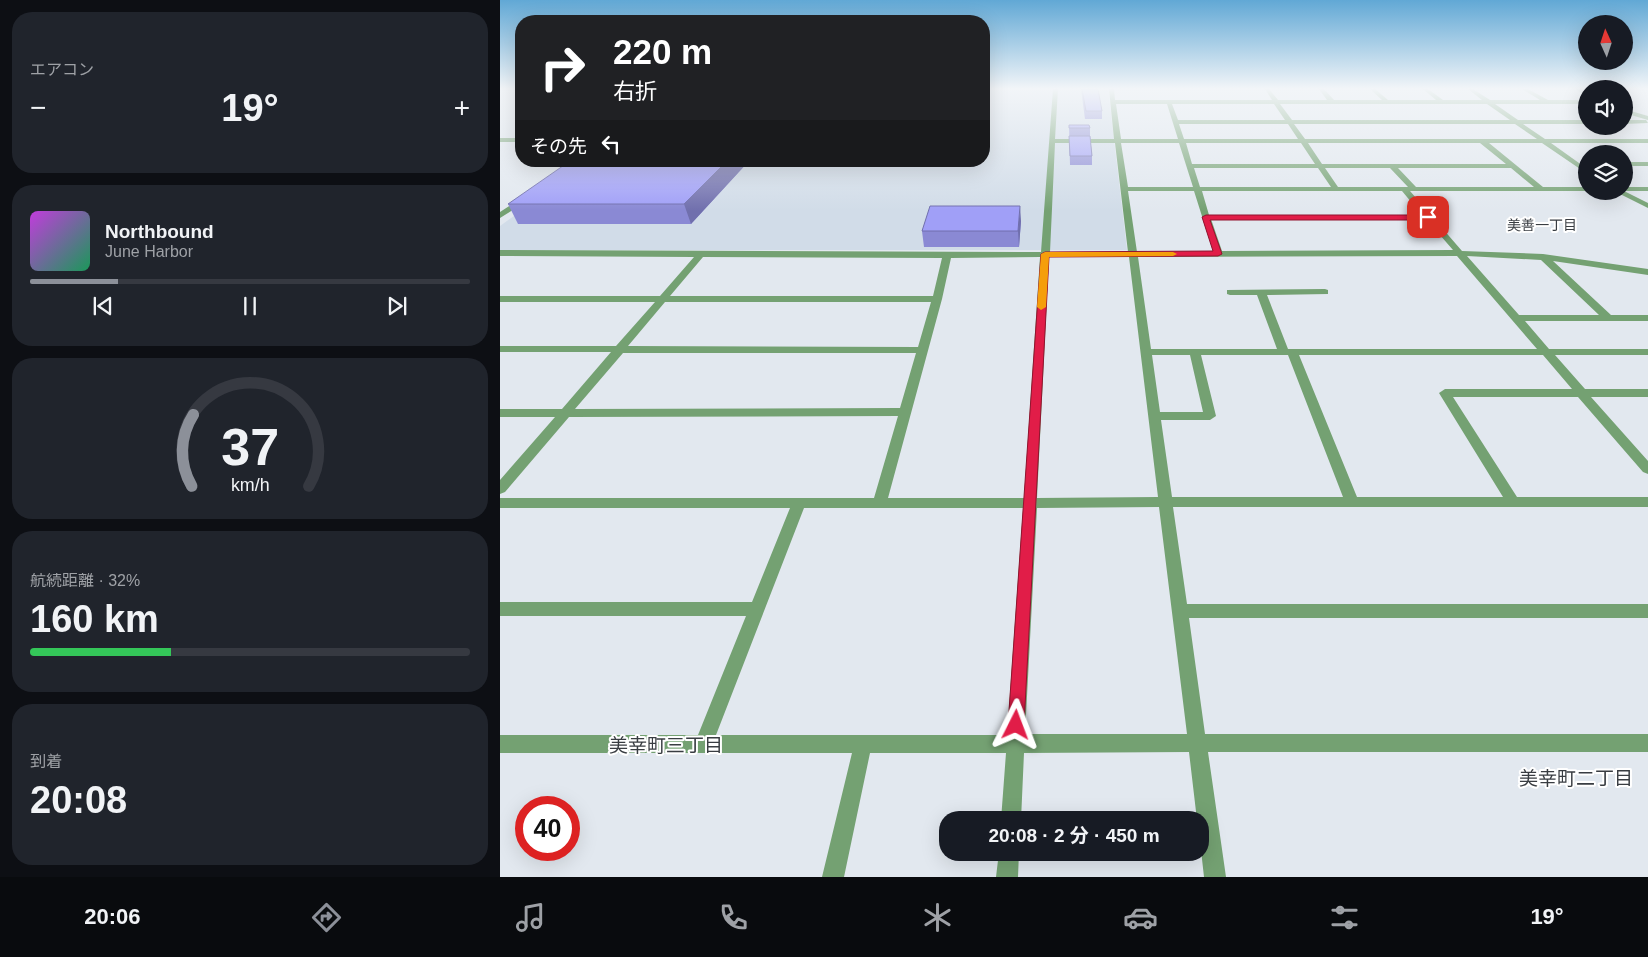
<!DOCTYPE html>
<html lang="ja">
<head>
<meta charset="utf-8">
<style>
  body { margin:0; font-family:Arial,"Noto Sans JP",sans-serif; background:#20242c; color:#f1f3f6; height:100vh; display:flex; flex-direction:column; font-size:19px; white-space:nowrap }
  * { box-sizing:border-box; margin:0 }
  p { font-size:16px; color:#9ea1a6 }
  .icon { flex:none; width:28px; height:28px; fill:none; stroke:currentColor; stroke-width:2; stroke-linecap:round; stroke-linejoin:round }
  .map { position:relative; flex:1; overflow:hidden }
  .panel { display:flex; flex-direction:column; gap:12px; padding:12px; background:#0d0f14; width:500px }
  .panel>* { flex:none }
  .banner { position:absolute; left:15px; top:15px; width:475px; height:152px; border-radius:20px; box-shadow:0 5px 20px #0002; background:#202124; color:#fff; overflow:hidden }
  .needle { width:32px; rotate:357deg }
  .fabs { position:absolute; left:1078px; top:15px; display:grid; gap:10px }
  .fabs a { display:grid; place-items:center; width:55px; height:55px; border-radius:50%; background:#171b24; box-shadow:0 5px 20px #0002; font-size:25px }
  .speed { position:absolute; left:15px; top:796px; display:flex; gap:10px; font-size:25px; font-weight:700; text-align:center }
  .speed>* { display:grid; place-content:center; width:65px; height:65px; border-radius:50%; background:#171b24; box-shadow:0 5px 20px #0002; line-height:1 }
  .speed .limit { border:8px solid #d22; background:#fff; color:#111 }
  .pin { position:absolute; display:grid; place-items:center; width:42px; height:42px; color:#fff; margin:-21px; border-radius:10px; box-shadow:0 2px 8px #0006 }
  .me { position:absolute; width:55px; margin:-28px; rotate:3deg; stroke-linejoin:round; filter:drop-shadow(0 0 4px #0008) }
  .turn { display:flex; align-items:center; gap:18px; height:105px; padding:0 15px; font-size:22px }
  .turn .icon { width:65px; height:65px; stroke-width:2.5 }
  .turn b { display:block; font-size:35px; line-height:42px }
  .then { display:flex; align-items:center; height:48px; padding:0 15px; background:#0003; gap:10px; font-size:19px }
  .big { font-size:38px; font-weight:700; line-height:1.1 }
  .panel .tile { flex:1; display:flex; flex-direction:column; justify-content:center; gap:8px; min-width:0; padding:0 18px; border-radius:20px; background:#20242c }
  .panel .dial { align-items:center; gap:0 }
  .dial svg { height:130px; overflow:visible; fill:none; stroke:#363941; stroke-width:7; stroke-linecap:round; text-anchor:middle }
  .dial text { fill:#f1f3f6; stroke:none }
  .song { display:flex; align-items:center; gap:15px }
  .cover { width:60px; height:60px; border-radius:8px; background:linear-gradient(135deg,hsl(290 70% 55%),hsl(150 70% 35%)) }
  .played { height:5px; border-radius:2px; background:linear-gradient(90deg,#8c9099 20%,#363941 20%) }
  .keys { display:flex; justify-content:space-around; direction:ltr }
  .heat { display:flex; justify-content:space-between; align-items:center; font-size:28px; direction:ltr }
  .charge { height:8px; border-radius:4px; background:linear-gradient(90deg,#34c759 32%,#363941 0) }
  .trip { position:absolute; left:439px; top:811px; width:270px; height:50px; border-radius:20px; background:#171b24; box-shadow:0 5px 20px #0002; font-weight:700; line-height:50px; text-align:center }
  .tab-bar { display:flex; height:80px; justify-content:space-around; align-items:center; background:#090b0e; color:#9ea1a6 }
  .tab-bar .icon { width:35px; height:35px }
  .tab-bar .selected { color:#8c9099 }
  .tab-bar b { font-size:22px; color:#f1f3f6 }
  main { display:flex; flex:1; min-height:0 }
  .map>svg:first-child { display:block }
  .built { fill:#d1dce8 }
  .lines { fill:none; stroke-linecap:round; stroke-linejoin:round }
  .minor { fill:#74a172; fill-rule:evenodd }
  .wall { fill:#8a89d4 }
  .shaded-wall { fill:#706fad }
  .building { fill:#a09ff7; stroke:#706fad }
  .route { fill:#e11d48; stroke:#92132f }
  .slow { fill:#f59e0b }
  .labels { text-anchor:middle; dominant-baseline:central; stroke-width:4; stroke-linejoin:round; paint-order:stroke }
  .far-neighbourhood-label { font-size:14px; fill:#393d42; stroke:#fff }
  .near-neighbourhood-label { font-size:19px; fill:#393d42; stroke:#fff }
</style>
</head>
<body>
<main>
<section class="panel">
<div class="tile"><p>エアコン</p>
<div class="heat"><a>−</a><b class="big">19°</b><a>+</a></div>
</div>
<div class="tile">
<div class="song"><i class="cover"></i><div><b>Northbound</b><p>June Harbor</p></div></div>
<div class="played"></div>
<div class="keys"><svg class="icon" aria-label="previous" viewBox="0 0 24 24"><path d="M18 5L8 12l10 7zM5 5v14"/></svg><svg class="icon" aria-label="pause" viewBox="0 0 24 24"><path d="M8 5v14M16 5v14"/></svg><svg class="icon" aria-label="next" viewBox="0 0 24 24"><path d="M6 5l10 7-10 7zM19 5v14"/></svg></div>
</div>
<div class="tile dial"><svg viewBox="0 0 100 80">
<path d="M14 69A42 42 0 1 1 86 69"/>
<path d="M14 69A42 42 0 0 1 15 25" stroke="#8c9099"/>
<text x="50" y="56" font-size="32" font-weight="700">37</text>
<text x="50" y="72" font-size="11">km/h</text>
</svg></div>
<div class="tile"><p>航続距離 · 32%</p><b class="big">160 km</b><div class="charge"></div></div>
<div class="tile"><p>到着</p><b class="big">20:08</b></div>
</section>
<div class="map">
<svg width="1148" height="877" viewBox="0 0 1148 877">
  <rect width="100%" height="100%" fill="#e2e8ef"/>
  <path class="built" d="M484 89H608L627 250H0V226L91 161H484Z"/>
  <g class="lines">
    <path class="minor" d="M553 89H558L555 139H614L609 89H614L615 100H772L765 89H769L778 100H827L819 89H824L834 100H882L870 89H875L888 100H936L923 89H928L943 100H982L968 89H973L990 100H1040L1022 89H1028L1048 100H1086V104H995L1018 120H1086V124H1023L1045 139H1148V143H1051L1086 168V173L1042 143H989L1043 187H1086V191H910L962 251 1043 254 1148 269V275L1053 261 1111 315H1148V321H1025L1049 349H1148V355H1055L1085 389H1148V397H1091L1148 461V474L1143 472 1078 397H953L1017 497H1148V507H673L687 604H1148V618H689L705 734H1148V752H708L726 877H704L700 841V820H697L689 752 524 753 521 820H501L506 753H370L344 877H322L352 753H0V735H198L246 616H0V602H252L290 508H0V498H374L398 416 69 417 5 492 0 494V480L55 417H0V409H62L111 352H0V346H116L155 302H0V296H160L194 257 0 256V250L541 252ZM616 104H667L678 139H621ZM672 104H774L785 120H678ZM780 104H987L1010 120H792ZM679 124H788L798 139H684ZM794 124H1015L1037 139H805ZM555 143H615L628 252H550ZM621 143H679L693 187H628ZM686 143H801L815 164H692ZM808 143H980L1006 164H822ZM694 168H818L831 187H700ZM825 168H890L908 187H838ZM898 168H1011L1034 187H916ZM628 191H694L713 251 637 252ZM702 191H902L922 215H709ZM711 219H926L953 250 722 251ZM957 256 1037 349H788L767 295 828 294V290L825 289 727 290V294L730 295H757L777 349H651L638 257ZM967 256 1041 260 1099 315H1019ZM203 257 442 258 433 296H170ZM540 257 524 498H388L442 299 451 258ZM549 257H629L658 497 537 498ZM165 302H431L418 347 128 346ZM123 353H416L400 408 75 409ZM652 355H690L703 412H660ZM701 355H788L843 497H672L661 420H710L716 416ZM799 355H1043L1072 389H945L939 393 1003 497H857ZM659 507 687 734H525L537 508ZM304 508H523L507 735H216Z
      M1075 89H1081L1086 92V96Z
      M1124 109 1148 116V120L1124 113Z
      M1124 120H1146L1148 123 1124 124Z
      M0 138H21V142H0Z
      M1124 162H1148V166H1124Z
      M1124 187H1148V191H1124L1148 203V208L1114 191H1124Z
      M20 199 27 201 0 218V212Z
      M499 852H519L518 877H496Z"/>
  </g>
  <path class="wall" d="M581 89H598L602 111V119H585Z
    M569 125 590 128V136L592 156V165H570Z
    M249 161 191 224H18L8 204Z
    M521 221 519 247H424L422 231Z"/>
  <path class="shaded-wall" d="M227 161H249L191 224 184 204Z
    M520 206 521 221 519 247 518 231Z"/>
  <path class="building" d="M582 89H598L602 111H586Z
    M569 125H589L590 128H569Z
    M569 136H590L592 156H570Z
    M70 161H227L184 204H8Z
    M430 206H520L518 231H422Z"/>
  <linearGradient id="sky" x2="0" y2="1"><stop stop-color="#61a8d5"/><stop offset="0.42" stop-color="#f2f5f8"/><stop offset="1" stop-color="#f2f5f8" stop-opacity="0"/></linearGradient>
  <rect width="1148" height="211" fill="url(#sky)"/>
  <path class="route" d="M706 215H928L932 217 928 220H710L722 254 718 256 549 257 524 725 522 731 516 733 510 731 508 725 541 254 545 252 713 251 702 217Z"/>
  <path class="slow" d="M545 252H673L677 254 673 256 549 257 546 307 541 310 537 307 541 254Z"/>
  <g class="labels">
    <g class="far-neighbourhood-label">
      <text x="1042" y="225">美善一丁目</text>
    </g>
    <g class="near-neighbourhood-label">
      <text x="166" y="745">美幸町三丁目</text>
      <text x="1076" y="778">美幸町二丁目</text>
    </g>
  </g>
</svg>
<div class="fabs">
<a><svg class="needle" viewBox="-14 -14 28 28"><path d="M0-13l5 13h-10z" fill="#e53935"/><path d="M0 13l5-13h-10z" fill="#9ea1a6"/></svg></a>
<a><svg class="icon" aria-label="sound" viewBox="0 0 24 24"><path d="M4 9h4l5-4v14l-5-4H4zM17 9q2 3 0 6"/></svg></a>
<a><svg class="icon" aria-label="layers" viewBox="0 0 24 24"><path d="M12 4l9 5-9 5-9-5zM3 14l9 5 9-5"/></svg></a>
</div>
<div class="speed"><div class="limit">40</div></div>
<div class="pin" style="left:928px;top:217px;background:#d93025"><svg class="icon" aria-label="arrive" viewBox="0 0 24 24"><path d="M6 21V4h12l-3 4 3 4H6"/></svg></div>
<svg class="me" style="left:516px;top:725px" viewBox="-20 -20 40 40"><path d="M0-17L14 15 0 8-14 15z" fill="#e11d48" stroke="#fff" stroke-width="4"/></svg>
<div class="trip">20:08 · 2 分 · 450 m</div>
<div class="banner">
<div class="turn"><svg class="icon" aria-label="right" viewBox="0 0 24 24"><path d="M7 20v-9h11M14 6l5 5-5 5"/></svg><div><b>220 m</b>右折</div></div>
<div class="then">その先<svg class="icon" aria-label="left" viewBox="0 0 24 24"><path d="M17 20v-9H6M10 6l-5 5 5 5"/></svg></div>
</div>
</div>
</main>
<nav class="tab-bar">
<b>20:06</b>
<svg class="icon selected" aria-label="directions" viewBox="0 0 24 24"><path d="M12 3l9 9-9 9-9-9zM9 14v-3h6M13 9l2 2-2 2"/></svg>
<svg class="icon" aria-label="music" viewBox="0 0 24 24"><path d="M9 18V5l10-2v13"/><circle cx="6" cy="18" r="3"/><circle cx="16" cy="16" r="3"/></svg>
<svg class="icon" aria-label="phone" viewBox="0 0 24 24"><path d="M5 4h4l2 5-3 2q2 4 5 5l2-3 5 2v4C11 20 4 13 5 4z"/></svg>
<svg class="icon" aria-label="climate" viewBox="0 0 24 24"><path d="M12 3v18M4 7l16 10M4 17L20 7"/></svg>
<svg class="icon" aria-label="car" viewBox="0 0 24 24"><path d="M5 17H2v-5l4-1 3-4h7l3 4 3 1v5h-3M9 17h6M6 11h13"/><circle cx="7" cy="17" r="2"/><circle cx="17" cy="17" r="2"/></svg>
<svg class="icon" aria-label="filters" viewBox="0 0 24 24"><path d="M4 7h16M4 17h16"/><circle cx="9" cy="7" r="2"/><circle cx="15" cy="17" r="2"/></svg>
<b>19°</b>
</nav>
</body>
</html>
